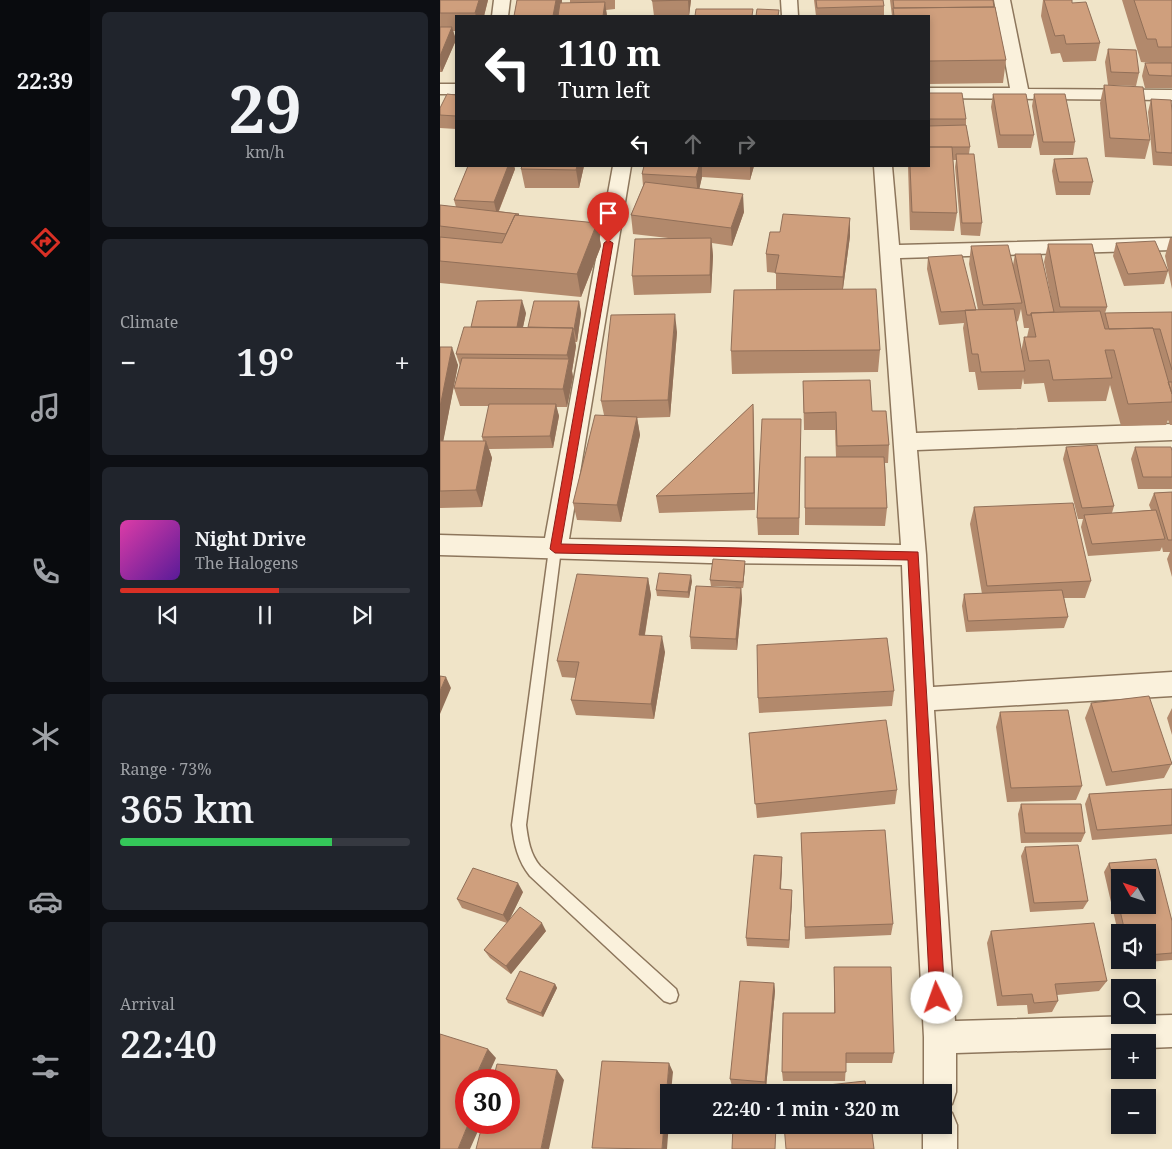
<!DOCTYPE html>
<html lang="en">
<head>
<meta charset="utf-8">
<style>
  body { margin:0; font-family:"Noto Serif",serif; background:#20242c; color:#f1f3f6; height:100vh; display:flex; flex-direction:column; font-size:19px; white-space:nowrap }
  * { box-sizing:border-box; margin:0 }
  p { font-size:16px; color:#9ea1a6 }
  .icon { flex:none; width:28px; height:28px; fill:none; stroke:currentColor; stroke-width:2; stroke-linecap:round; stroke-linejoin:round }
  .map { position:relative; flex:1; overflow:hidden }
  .details { display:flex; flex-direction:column; gap:12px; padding:12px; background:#0d0f14; width:350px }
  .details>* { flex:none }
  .top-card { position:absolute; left:15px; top:15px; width:475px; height:152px; border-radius:0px; box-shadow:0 2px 8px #0003; background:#202124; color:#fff; overflow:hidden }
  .needle { width:32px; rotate:310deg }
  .buttons { position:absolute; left:671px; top:869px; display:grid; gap:10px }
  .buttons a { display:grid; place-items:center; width:45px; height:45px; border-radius:0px; background:#171b24; box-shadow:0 2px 8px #0003; font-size:25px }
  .speed { position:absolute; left:15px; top:1069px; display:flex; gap:10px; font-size:25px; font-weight:700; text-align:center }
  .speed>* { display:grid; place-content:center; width:65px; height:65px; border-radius:50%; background:#171b24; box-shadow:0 2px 8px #0003; line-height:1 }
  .speed .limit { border:8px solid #d22; background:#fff; color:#111 }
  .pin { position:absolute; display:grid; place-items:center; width:42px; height:42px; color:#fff; margin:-51px -21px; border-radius:50% 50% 50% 0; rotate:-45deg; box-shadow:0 0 5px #0007 }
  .pin .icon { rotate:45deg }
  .me { position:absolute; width:55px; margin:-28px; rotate:357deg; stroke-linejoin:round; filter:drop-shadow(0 0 4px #0008) }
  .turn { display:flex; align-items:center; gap:18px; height:105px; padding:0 20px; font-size:22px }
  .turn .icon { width:65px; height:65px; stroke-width:2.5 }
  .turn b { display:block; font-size:35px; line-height:42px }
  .lanes { display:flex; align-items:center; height:48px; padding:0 20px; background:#0003; justify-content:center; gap:25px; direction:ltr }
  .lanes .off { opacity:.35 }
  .big { font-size:38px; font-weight:600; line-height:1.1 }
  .details .card { flex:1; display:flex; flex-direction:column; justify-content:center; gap:8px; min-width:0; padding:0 18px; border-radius:8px; background:#20242c }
  .details .dial { align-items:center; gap:0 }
  .dial b { font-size:65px; line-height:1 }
  .song { display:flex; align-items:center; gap:15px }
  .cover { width:60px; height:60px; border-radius:8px; background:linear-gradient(135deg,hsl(320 70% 55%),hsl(270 70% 35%)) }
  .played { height:5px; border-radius:2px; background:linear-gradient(90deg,#d93025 55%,#363941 55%) }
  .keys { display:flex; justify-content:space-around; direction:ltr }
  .heat { display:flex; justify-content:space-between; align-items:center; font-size:28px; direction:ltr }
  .charge { height:8px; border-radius:4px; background:linear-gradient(90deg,#34c759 73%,#363941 0) }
  .trip { position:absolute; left:220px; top:1084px; width:292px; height:50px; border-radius:0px; background:#171b24; box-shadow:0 2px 8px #0003; font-weight:600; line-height:50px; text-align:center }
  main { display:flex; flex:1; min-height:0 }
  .tab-bar { display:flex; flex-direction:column; width:90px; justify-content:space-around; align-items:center; background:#090b0e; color:#9ea1a6 }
  .tab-bar .icon { width:35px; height:35px }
  .tab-bar .on { color:#d93025 }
  .tab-bar b { font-size:22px; color:#f1f3f6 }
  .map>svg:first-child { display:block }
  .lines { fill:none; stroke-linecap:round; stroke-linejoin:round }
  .service-casing { stroke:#8d765c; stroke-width:3 }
  .minor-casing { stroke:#8d765c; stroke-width:3 }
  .service { fill:#faf1dc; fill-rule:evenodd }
  .minor { fill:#faf1dc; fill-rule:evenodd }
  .wall { fill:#b2896c; fill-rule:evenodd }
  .shaded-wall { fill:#916f58 }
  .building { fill:#cf9f7d; stroke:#916f58; fill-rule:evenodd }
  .route { fill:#d93025; stroke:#8d1f18 }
</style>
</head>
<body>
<main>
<nav class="tab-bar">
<b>22:39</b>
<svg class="icon on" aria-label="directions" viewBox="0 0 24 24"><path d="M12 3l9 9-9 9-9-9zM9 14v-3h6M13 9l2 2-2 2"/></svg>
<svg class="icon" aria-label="music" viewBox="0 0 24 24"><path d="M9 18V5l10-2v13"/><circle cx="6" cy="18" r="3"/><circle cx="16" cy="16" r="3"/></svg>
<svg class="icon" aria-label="phone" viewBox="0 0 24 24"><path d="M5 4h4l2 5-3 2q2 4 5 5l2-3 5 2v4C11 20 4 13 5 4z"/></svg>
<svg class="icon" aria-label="climate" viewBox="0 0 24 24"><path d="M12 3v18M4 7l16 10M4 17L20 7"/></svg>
<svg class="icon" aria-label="car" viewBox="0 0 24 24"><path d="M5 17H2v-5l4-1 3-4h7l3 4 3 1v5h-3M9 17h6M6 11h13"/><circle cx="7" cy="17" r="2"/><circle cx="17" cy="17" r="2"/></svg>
<svg class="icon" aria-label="filters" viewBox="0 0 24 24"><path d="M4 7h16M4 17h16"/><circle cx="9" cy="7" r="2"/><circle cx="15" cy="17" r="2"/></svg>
</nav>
<section class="details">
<div class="card dial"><b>29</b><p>km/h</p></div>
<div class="card"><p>Climate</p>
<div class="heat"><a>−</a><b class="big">19°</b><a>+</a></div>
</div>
<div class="card">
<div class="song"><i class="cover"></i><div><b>Night Drive</b><p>The Halogens</p></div></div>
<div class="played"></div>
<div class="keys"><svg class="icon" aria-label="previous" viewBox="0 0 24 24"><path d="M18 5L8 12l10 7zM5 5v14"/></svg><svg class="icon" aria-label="pause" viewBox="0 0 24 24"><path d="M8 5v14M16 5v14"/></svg><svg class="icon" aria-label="next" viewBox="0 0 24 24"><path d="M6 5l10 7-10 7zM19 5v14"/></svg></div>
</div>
<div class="card"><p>Range · 73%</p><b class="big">365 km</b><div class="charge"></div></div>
<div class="card"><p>Arrival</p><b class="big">22:40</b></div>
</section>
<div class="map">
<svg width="732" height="1149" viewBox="0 0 732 1149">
  <rect width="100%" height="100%" fill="#f0e4c8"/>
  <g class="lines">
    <defs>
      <path id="service" d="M115 544 119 546 121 549 86 825C88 840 90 854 100 866L236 989 238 995 236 1001 230 1003 224 1001 90 876C78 861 74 844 72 825L109 549 111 546Z"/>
      <path id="minor" d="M54 0H70L68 16H52Z
        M341 0H357L358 16H342Z
        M554 0H570L588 89 732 90V100L489 98V88H570Z
        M0 84H16V94H0Z
        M173 166H191L129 539 461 545 434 166H452L459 245 732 238V250L460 258 476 433 732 424V440L477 450 486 555 493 687 732 672V696L494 710 515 1021 732 1015V1047L708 1048V1042H680V1048L516 1053V1092L512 1104 504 1107V1092H484V1037L470 785 462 565 269 563 0 555V535L105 538Z
        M504 1110 512 1113 517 1125V1149H483V1125H504Z"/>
    </defs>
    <use href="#service" class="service-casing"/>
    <use href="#minor" class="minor-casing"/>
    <use href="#service" class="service"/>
    <use href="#minor" class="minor"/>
  </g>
  <path class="wall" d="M0 0H48L44 16H16V31H13L16 40 2 72H0Z
    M77 0H122V3H130V0H175V9L166 10 167 16H74Z
    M212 0H251L249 16H214Z
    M374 0H443L444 6V16H376Z
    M450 0H553L566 60 563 83 489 84V16H452Z
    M603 0H632V3L660 43 656 61 623 62 620 53 611 54 601 16Z
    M682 0H732V88H705L702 76 705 63H711L701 62Z
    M668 49 699 73 696 86 668 85 665 62Z
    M664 85 710 140 705 159 665 157 660 103Z
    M489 93 526 119V125L530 147 529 154 542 223 540 236 521 235 515 167 516 160H513L517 213 514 231 470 230 468 166H489Z
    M553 94 594 135 591 148H558L551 107Z
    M594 94 635 142 633 155H600L592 106Z
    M16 95V129L0 128V108Z
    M711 99 732 112V166L713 165 708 112Z
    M614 159 653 182 650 195H616L612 171Z
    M28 166H74L75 169 59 211 79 214V216L157 223 161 246 141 297 0 283V205L16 207 14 200Z
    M144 166 139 188H85L81 169Z
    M204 166H314L310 180 262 177 259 189 304 212 292 246 272 243 273 256 271 293 194 295 192 276 228 238 193 234 191 215 203 186 202 174Z
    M410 218V236L403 289 440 350 438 372 292 374 291 351 336 290V273L327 272 326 254 340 232Z
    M730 238H732V289L725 256Z
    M676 243 728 271 724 284 684 286 673 256Z
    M608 244 667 307 665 313 732 312V425H730L728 420 726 425 681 426 670 385 666 401 608 402 604 383 584 384 583 378 581 389 538 390 535 372H529L523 328 524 323 499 325 487 269 488 257 536 310H538L529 264 531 246 573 265 575 254 611 298 604 262ZM581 309 584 328H589L587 337H584L581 352 576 322 578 321Z
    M139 301 141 313 137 342H135L136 346 132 371 133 377 127 407H116L119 416 113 448 49 449 52 458 42 507 0 508V347L18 365 3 441H43L42 437 49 406H20L14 388 20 366 16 354 31 327 86 313 83 327H88Z
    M237 332 230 417 197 418 200 435 181 522 137 520 133 503 164 415 161 401Z
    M363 381 432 411 449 445 448 463H445L447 508 445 526 365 525V457H396L395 430H364Z
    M313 404 315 510 219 513 216 496Z
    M361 437 359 535H318L317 518Z
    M626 447 674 506 672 513 711 510 709 505 714 493 732 492V577L727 559 730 552H723L722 547 720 551 648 556 641 527 643 519H638L623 459Z
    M695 447 732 451V489H698L691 459Z
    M534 507 651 581 645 598H624L628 617 624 628 526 632 522 606 524 594H542L530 524Z
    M305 566 303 588H301L302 599 297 650 251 649 250 637 296 587 271 586 270 580Z
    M208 578 211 595 205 635 225 652 214 719 136 715 131 700 136 678 122 677 117 661Z
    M252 581 249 598 217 596 216 590Z
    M454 691 452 706 319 713 318 698Z
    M651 703 732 763 724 778 666 786 645 718Z
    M732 708V735L727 718Z
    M560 712 642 786 636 800 567 802 556 727Z
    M309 733 457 790 455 804 317 818Z
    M732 789V834L652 840 645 804 649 794Z
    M581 804 645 833 641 842 581 843 578 814Z
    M361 833 453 924 451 935 365 939Z
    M585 847 648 901 643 909 590 912 581 856Z
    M342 857V866L341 889 352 899 349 948 307 946 306 938Z
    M669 863 732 921V960L685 964 684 960H708V932H680V941L664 872Z
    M83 892 69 920 106 931 71 974 50 958 44 950 67 923 22 908 17 899Z
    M551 931 667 981 659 991 617 995 618 1001 612 1012 588 1014 587 1005 557 1006 547 943Z
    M394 967 454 1053 452 1063H406L405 1081H343L342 1072 394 1013Z
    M334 983 335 991 326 1088 292 1086 290 1079Z
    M115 984 117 988 103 1017 68 1003 66 999Z"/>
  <path class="shaded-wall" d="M39 0H48L44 16H36L35 13Z
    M116 0H122L119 16H113Z
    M248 0H251L249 16Z
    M165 2 167 16H163Z
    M12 27 16 40 2 72 0 65V56Z
    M68 166H74L75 169 57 215 54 202Z
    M137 166H144L139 188 136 170Z
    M259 166H262V177L258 195 256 177Z
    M310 166H314L310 180Z
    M303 194 304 212 292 246 291 228Z
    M410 218V236L402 296 403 277Z
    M157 223 161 246 141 297 137 274Z
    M271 238 273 256 271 293 270 275Z
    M82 300 86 313 80 341 76 329Z
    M139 301 141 313 137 342 134 329Z
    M235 314 237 332 230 417 228 400Z
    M133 328 136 346 132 371 133 377 127 407 123 389 129 361 127 355Z
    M12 347 18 365 1 453 0 450V407Z
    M116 404 119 416 113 448 110 436Z
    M313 404 314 422 315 510 314 493Z
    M197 417 200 435 181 522 177 505Z
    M46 441 52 458 42 507 36 490Z
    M305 561V566L303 588V582Z
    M251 575 252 581 249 598 248 592Z
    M208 578 211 595 202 651 199 635Z
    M301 588 302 599 297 650 296 639Z
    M222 636 225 652 214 719 211 704Z
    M6 677 11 688 0 714V691Z
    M342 857V866L340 898V889Z
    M78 883 83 892 68 923 63 915Z
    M352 890V899L349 948V940Z
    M102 923 106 931 71 974 66 966Z
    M334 983 335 991 326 1088 325 1082Z
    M115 984 117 988 103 1017 101 1013Z
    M48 1049 56 1058 46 1080H34Z
    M229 1063 233 1072 231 1092H229V1122L227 1149H222Z
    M117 1070 124 1080 109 1149H101Z
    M26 1098V1109L23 1106Z
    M29 1122H42L30 1149H18Z"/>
  <path class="building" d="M0 0H39L35 13H0Z
    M77 0H116L113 16H74Z
    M212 0H248L212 1Z
    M376 0H443L444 6 377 8Z
    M453 0H553L554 7 454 8Z
    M604 0H632V3L646 2 660 43 626 44 624 35 615 36Z
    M694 0H732V47H718L716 39H707Z
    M165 2 163 16H118L120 3Z
    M555 7 566 60 489 61V16H454L453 8Z
    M256 9H313L312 16H255Z
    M317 9 339 10 338 16H316Z
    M0 27H12L0 56Z
    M668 49 696 50 699 73 671 72Z
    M705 63H732V76L709 75Z
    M664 85 703 87 710 140 670 138Z
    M489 93H522L526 119H489Z
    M7 94 16 95V116L0 115V108Z
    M553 94H586L594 135H560Z
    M594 94H625L635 142H603Z
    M711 99 731 100 732 112V153L716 152Z
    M526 125 530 147H489V126Z
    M489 147H512L517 213 472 212 470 166H489Z
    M516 154H534L542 223H522Z
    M647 158 653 182H619L614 159Z
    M28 166H68L54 202 14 200Z
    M82 166H137L136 170 81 169Z
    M204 166H259L256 177 202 174Z
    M205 182 303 194 291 228 191 215Z
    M0 205 79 214 78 215H75L66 234 0 226Z
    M343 214 410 218 403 277 335 273 339 255 326 254 330 232H340Z
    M75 215 157 223 137 274 0 261V237L62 243Z
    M271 238 270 275 192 276 195 239Z
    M715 241 728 271 688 274 676 243Z
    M608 244H652L667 307H620Z
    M568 245 582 303 543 305 531 246Z
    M575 254H601L614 312 591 313V315H587Z
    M522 255 536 310 501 312 488 257Z
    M436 289 440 350 291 351 294 290Z
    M82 300 77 327H31L37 301Z
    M94 301H139L134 329H132L133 328 88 327Z
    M574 309 585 371 541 372 538 354H532L525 310Z
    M660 311 665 329 713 328 732 394V402L688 404 674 350H665L672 378 613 380 609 360 589 361 584 337H596L591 313Z
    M732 312V370L720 329H713V328L669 329 665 313Z
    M235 314 228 400 161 401 171 315Z
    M24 327 133 328 127 355 16 354Z
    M0 347H12L0 407Z
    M22 358 129 359 123 389 14 388Z
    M430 380 432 411H446L449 445 397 446 396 412 364 413 363 381Z
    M728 382H732V394Z
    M49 404H116L110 436 42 437Z
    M313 404 314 493 216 496 253 461Z
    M155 415 197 417 177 505 133 503Z
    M322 419H361L359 518H317Z
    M0 441H46L36 490 0 491Z
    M657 445 674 506 642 508 626 447Z
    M695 447H731L732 451V477H703Z
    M365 457H444L447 508H365Z
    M732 492V540H728L714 493Z
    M633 503 651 581 547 586 534 507Z
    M716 510 725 539 652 544 644 515Z
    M273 559 305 561 303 582 270 580Z
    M219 573 251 575 248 592 216 590Z
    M137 574 208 578 199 635 222 636 211 704 131 700 139 662 117 661Z
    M256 586 301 588 296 639 250 637Z
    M622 590 628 617 528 621 524 594Z
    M447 638 454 691 318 698 317 645Z
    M0 676 6 677 0 691Z
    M709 696 732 764 672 772 651 703Z
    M628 710 642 786 571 788 560 712Z
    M446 720 457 790 315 804 309 733Z
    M732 789V825L657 830 649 794Z
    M581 804H641L645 833H585Z
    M445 830 453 924 365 927 361 833Z
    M638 845 648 901 594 903 585 847Z
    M314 855 342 857 340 889 352 890 349 940 306 938Z
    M716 859 732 921V953L708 955V932H685L669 863ZM680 878H708V905H680Z
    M33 868 78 883 63 915 17 899Z
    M80 907 102 923 66 966 44 950Z
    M654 923 667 981 615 984 618 1001 594 1003 592 994 562 996 551 931Z
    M394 967H451L454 1053H406V1072H342L343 1013H395Z
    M80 971 115 984 101 1013 66 999Z
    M300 981 334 983 325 1082 290 1079Z
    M0 1034 48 1049 34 1080H26V1098L23 1106 26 1107V1122H29L18 1149H0Z
    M162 1061 229 1063 222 1149 152 1148Z
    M57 1064 117 1070 101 1149H36L43 1122H69V1080H53Z
    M425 1081 427 1092H342V1090Z
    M293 1125H336L335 1149H292Z
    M344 1125H431L434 1149H346Z"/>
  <path class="route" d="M168 240 173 243 121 544 478 552 505 998 502 1003 497 1005 492 1003 490 998 468 560 115 553 110 549 164 243Z"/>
</svg>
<div class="buttons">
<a><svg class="needle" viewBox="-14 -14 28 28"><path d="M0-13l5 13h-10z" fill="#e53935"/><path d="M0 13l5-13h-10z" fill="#9ea1a6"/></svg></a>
<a><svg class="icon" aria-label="sound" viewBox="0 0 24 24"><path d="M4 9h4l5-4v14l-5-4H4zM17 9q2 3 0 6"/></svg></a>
<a><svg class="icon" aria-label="search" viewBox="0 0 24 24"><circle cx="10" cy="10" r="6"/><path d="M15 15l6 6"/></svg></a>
<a>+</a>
<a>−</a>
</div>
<div class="speed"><div class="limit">30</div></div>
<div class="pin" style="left:168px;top:243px;background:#d93025"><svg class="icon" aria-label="arrive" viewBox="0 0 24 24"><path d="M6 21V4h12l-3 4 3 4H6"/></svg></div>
<svg class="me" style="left:497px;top:998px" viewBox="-20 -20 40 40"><circle r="19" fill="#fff"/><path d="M0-13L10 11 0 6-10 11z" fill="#d93025"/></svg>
<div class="trip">22:40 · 1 min · 320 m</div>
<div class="top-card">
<div class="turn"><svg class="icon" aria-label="left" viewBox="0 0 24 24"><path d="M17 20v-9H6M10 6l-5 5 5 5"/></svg><div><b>110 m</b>Turn left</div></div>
<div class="lanes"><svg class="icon" aria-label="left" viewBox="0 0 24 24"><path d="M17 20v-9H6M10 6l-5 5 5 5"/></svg><svg class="icon off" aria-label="ahead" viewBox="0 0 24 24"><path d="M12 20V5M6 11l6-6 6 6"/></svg><svg class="icon off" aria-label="right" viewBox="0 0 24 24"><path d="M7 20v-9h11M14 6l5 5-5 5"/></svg></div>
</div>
</div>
</main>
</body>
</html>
